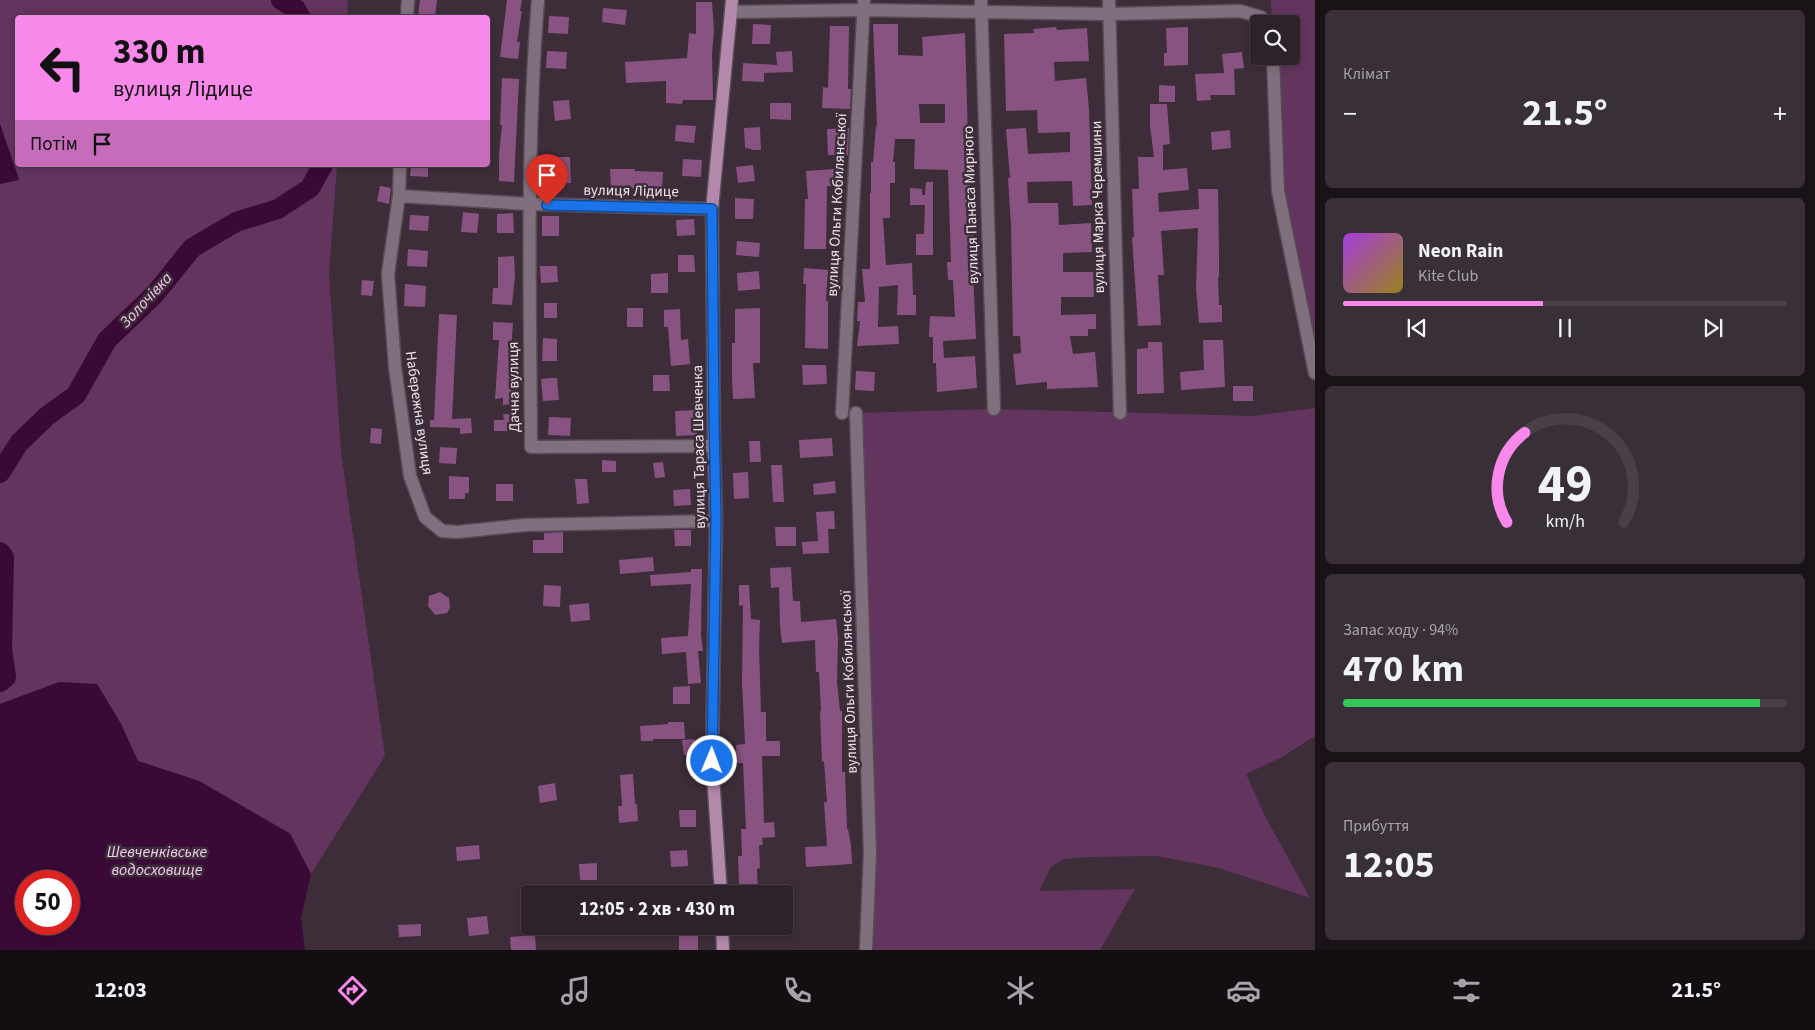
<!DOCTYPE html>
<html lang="uk">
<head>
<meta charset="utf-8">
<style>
  body { margin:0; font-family:"Source Sans 3",sans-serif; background:#392f37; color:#f1f3f6; height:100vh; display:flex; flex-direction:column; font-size:19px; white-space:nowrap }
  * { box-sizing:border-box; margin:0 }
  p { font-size:16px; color:#a7a4a9 }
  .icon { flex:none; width:28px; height:28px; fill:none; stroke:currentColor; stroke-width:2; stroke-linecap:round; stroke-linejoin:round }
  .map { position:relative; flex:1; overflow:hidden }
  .side { display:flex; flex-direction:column; gap:10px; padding:10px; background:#191318; width:500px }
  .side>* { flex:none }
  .guide { position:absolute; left:15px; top:15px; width:475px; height:152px; border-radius:5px; box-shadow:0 2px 8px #0003,0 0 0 1px #483f47; background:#f888ea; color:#111; overflow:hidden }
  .fabs { position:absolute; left:1250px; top:15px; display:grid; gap:10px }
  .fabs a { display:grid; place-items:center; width:50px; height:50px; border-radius:5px; background:#2d222b; box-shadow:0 2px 8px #0003,0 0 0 1px #483f47; font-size:25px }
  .speed { position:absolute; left:15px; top:870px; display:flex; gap:10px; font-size:25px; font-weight:700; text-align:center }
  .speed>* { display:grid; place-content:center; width:65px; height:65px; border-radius:50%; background:#2d222b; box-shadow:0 2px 8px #0003,0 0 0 1px #483f47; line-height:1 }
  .speed .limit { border:8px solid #d22; background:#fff; color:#111 }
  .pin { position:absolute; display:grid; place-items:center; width:42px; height:42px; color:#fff; margin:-51px -21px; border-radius:50% 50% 50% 0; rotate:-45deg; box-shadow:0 0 5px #0007 }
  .pin .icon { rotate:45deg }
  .me { position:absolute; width:55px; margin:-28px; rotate:1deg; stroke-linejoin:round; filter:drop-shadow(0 0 4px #0008) }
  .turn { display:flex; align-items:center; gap:18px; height:105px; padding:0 15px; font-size:22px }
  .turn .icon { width:65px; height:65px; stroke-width:2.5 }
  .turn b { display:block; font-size:35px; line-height:42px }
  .then { display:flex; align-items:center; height:48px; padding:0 15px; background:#0003; gap:10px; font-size:19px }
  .big { font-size:38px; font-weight:700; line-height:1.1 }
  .side .tile { flex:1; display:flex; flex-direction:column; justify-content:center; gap:8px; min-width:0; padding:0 18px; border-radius:8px; background:#392f37 }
  .side .dial { align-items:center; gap:0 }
  .dial svg { height:130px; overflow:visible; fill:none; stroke:#483f47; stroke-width:7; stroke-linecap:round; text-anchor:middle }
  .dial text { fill:#f1f3f6; stroke:none }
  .song { display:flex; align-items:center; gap:15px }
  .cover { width:60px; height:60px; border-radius:8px; background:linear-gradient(135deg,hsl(280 70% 55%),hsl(50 70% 35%)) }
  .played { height:5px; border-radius:2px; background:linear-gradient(90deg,#f888ea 45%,#483f47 45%) }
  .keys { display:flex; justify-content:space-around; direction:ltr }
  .heat { display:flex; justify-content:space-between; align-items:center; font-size:28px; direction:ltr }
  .charge { height:8px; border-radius:4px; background:linear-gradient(90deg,#34c759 94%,#483f47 0) }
  .trip { position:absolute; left:521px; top:885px; width:272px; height:50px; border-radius:5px; background:#2d222b; box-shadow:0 2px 8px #0003,0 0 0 1px #483f47; font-weight:700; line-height:50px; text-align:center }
  .tabs { display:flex; height:80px; justify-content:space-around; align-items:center; background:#120e11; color:#a7a4a9 }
  .tabs .icon { width:35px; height:35px }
  .tabs .selected { color:#f888ea }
  .tabs b { font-size:22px; color:#f1f3f6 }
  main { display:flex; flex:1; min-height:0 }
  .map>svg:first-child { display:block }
  .green { fill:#63345e }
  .water { fill:#3a0936; fill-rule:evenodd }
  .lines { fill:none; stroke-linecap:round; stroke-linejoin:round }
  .river { stroke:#3a0936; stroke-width:20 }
  .building { fill:#885381; fill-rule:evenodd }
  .minor-casing { stroke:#574b55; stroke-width:15 }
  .major-casing { stroke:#574b55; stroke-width:15 }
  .minor { stroke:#806f7d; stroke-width:12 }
  .major { stroke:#b288ab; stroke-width:12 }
  .route-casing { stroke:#114b97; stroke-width:12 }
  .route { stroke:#1a73e8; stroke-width:9 }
  .labels { text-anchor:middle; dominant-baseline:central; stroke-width:5; stroke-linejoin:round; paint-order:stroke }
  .street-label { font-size:15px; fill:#ece3ea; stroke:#3c2d39 }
  .water-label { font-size:16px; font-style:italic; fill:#f7c7ef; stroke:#3c2d39 }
</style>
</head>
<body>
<main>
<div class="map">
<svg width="1315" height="950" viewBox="0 0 1315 950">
  <rect width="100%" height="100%" fill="#3c2d39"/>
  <path class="green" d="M0 0H348L347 17 18 18V165H337L329 274 341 452 385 756 311 874 290 833 199 781 138 761 120 722 9 701 0 704V184L19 179 0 124Z
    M1271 0H1315V373L1278 191 1273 56H1291V24H1272Z
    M1315 408V736L1282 757 1246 774 1264 814 1310 898 1219 868 1156 856 1087 857 1064 859 1051 867 1039 891 1135 889 1100 950H866L856 413 994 409 1253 416Z"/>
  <path class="water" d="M0 124 19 180 0 184Z
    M59 682 97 684 120 722 138 761 199 781 290 834 311 874 301 918 305 950H0V704ZM26 881H69V924H26Z"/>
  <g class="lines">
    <path class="river" d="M281 0 296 9 301 18
      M0 473 19 443 47 416 76 395 107 340 155 294 192 248 236 222 278 209 310 188 323 165
      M0 552 4 557 2 649 6 677 0 682"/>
  </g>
  <path class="building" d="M420 0H437L435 17 418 16Z
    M507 0H522L520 11H522L517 42H520L518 59 500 57Z
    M696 2H712L714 30 712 54 713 100H683L682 104 666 103V81L626 83 625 62 687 58 689 33 696 34Z
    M603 8 627 10 625 25 602 22Z
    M549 16 569 17 568 34 548 33Z
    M753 24 771 25 770 44H752Z
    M873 24H898V55L923 56 922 37 965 33 969 174H970V205H972L973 230 974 251H972L976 339 943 341 944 358 975 356 977 388 937 392 936 363H933V337H929L930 316 955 317 953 280H948L947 262H951L948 170 914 169 915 139H895L893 162H895V183H890V218H883L886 265 912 263 913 295H916V315H897L898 285 879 287 878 327 898 326 899 344 857 346 860 321H857L858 302H865L862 269H870V193H871V162H873L876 126H877ZM919 104H945V123H920Z
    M830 26H849L848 89H851L850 109 822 108 823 87 828 88Z
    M1056 27 1057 30 1087 28 1089 61 1054 62 1055 81 1086 78 1089 109 1092 205 1073 206 1072 181 1027 182 1028 203H1058L1059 225 1091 223 1092 252 1063 253V272H1093L1094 297H1061V315L1096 314V329H1088V336H1070L1073 354 1095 352 1098 387 1047 389V382L1016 385 1013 354 1021 353 1020 336H1013L1011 226 1008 178H1010L1006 129 1026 128 1028 154 1070 152V132L1038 133 1037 110 1006 111 1004 34 1034 33 1033 29Z
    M1188 27V65L1164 66V53H1167L1166 28Z
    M547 51 567 52 566 69 546 68Z
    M792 51 793 72 764 73V82L742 81 743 63 777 65 776 52Z
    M1242 52 1244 68 1234 69 1235 95H1210L1211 100 1197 101 1195 74 1224 73 1222 54Z
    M502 78 519 79 514 182 499 181V154L502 125H500Z
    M1159 85 1175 86V102H1159Z
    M569 100 571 119 555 121 553 101Z
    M770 103H791V120L770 119Z
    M1150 104H1167L1170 144 1163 145V170L1187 168 1189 190 1158 193 1159 212 1199 209 1198 189H1218L1219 253V277H1218L1219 305H1222V322L1199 323 1196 288 1198 228 1161 231 1164 275H1158L1161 325 1138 326 1132 237H1134L1132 189H1139L1138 157H1154L1150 126Z
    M676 125 696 126 694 143 675 141Z
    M760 127 761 150H751L752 149 745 148 744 128Z
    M849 128 848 155H828L827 129Z
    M1230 130 1231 148 1212 150 1211 132Z
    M553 157H570L571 183 554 184Z
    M683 159 702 160 701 177 682 176Z
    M411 165H428V177L410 176Z
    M753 165 755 181 738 183 736 167Z
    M610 169H635V171L663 172 662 191 647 190V188L611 189Z
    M834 169 835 186H827L826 249H804L805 199H808L806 171Z
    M926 182H933V255H916V234H924L925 205H910V188L922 189V195H925Z
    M380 186 391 188 389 204 377 201Z
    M735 198 754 199 753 219H735Z
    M463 212 479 214 477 233 461 232Z
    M513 213 514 233H497V214Z
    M410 215 429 216 428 231 409 230Z
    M542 216H559V236H542Z
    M694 219 695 235 677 236 676 220Z
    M737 241 760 243 759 257 736 255Z
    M408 249 428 251 427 267 407 266Z
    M678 255H694L695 272H678Z
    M514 256 515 276 512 305 492 304 493 288H498V257Z
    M540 266H557L558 282 541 283Z
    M804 268 828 270 826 301H828V349L805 348 806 284H803Z
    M759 271 760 289 738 291 737 273Z
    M668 273V293H651V274Z
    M362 280 374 281 372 296 361 295Z
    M405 284 426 286 425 307 404 306Z
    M544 303H557V318H544Z
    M627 308H643V327H627Z
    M760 308V363H753L755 398 733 399 732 379V343H735V309Z
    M680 309 681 340 688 339 690 364 671 366 668 327H664V310Z
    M439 314 457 315 452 419 471 418 472 433 460 434V428L430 427V420H434Z
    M493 322 513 323 511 353H516L514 404 503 405V398L495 399 499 340H493Z
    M543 338 557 339V361H542Z
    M1203 340H1223L1225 387 1181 390 1180 372 1204 370Z
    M1148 342H1162L1164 393 1137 394V349L1148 348Z
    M802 365H826L827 384 803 385Z
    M856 371 875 372 874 391 855 390Z
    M653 375H669L670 391H653Z
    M551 378H557L559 400 543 401 541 379Z
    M1233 386H1253V401H1233Z
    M697 410V435L676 436 675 411Z
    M503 414 518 415V431H494V420H504Z
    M549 417 571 418 570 436 548 435Z
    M371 428 382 429 381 444 370 443Z
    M832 438 833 456 800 458 799 440Z
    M749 441H760L761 462H750Z
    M440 447 457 448 456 464 439 463Z
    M602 460 616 461V472H602Z
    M663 462 665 477 655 478 653 463Z
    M771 465H782L784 502H773Z
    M748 472 749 498 734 499 733 473Z
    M449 476 469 477V493H465V499H449Z
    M575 479H587L589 503 577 504Z
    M835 481 836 493 814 495 813 484Z
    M496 484H513V501H496Z
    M690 489 691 505 674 506 673 490Z
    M834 511 835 529H828L829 553 803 554 802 542 818 541 816 512Z
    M775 527H796V546H776Z
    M674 530H691V546H675Z
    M563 532V553H533V540H544V533Z
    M653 557 654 571 620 574 619 560Z
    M791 567 793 601H800L801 622 836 619 838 638 837 682 840 711H842V772H845L847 829H848L851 845 852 864 806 867 805 847 827 846 824 802H827L824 761 822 762 820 711H821L819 672H816L815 640 782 643 780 626 779 587 771 588 770 568Z
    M691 569H702L701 635 703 651H698L701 683 688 684 686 652 662 654 661 638 688 636 691 584 651 586 650 575 691 572Z
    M544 585 561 586 560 607 543 606Z
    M739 585H749L751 619 760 620 759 648 761 712H766V741H780V756H762L764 823 774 822 775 837 762 838 763 845H759L760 868 757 869 758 894H733V885H739L738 856H742L741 829H746L743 763H737L736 745 745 744 742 682 743 605 739 606Z
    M440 592 449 598 450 608 447 613 435 615 428 606 429 596Z
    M589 603 590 620 571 622 569 605Z
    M690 686V704H673V687Z
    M668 722H684L685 739H653V741H641L640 726 668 724Z
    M695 739 696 754 684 755 682 740Z
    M633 774 635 804H637L638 821 619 823 618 806H622L620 775Z
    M555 783 557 800 540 803 538 786Z
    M679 810H696V827H680Z
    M479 845 480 859 457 861 456 847Z
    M687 850 688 866 671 867 670 851Z
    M597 863V880H580L579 864Z
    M487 916 489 934 469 936 467 918Z
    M421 924V936L399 937 398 925Z
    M679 927H698V950H679Z
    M535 935 536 950H511L510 937Z"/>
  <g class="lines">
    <defs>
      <path id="minor" d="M538 0C526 149 530 298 531 447L714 446
        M981 0 994 409
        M1109 0 1120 413
        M731 12 864 10 1110 14 1240 11 1261 17 1265 24
        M407 18 408 0
        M1273 56 1278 191 1315 373
        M400 165 399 196 388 274 395 367 410 476 425 517 442 531 458 532 524 525 716 521
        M399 196 529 204 712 209
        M842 413 864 0
        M856 413 870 853 866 950"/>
      <path id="major" d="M721 894 712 761 716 521 714 446 712 209 732 0
        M722 926 723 950"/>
    </defs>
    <use href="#minor" class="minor-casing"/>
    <use href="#major" class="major-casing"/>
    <use href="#minor" class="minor"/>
    <use href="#major" class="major"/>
  </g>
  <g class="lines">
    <defs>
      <path id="route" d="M547 205 712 209 714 417 716 521 712 761"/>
    </defs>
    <use href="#route" class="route-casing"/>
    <use href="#route" class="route"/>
  </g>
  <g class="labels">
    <g class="street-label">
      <text transform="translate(631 191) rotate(1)">вулиця Лідице</text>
      <text transform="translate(837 205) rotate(-87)">вулиця Ольги Кобилянської</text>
      <text transform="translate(971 205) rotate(-92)">вулиця Панаса Мирного</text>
      <text transform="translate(1098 207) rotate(-91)">вулиця Марка Черемшини</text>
      <text transform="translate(514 387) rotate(-91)">Дачна вулиця</text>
      <text transform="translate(419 413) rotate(82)">Набережна вулиця</text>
      <text transform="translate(699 447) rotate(-91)">вулиця Тараса Шевченка</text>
      <text transform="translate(849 682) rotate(-92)">вулиця Ольги Кобилянської</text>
    </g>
    <g class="water-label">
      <text transform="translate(146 300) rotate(-47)">Золочівка</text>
      <text x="157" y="852">Шевченківське<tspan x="157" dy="18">водосховище</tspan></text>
    </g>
  </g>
</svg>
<div class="fabs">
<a><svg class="icon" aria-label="search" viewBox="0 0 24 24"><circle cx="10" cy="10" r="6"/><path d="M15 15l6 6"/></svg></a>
</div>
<div class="speed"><div class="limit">50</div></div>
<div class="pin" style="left:547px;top:205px;background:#d93025"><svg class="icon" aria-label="arrive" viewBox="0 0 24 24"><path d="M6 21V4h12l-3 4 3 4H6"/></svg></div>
<svg class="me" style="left:712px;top:761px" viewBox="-20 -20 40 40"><circle r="17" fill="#1a73e8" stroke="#fff" stroke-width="3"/><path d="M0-11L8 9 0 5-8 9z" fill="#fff"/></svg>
<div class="trip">12:05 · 2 хв · 430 m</div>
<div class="guide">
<div class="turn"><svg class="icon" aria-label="left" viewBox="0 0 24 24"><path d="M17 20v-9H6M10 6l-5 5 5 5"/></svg><div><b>330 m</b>вулиця Лідице</div></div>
<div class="then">Потім<svg class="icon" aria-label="arrive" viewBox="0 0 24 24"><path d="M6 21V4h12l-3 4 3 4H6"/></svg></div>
</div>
</div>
<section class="side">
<div class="tile"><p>Клімат</p>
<div class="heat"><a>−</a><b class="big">21.5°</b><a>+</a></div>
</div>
<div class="tile">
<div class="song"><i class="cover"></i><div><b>Neon Rain</b><p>Kite Club</p></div></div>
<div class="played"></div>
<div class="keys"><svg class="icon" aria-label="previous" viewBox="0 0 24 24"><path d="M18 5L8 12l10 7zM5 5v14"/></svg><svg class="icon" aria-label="pause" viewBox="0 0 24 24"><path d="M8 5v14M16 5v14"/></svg><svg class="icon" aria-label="next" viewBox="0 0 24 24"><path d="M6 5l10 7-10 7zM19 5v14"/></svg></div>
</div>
<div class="tile dial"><svg viewBox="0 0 100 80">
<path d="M14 69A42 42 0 1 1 86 69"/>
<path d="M14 69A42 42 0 0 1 25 14" stroke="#f888ea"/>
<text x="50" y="56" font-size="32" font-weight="700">49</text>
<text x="50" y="72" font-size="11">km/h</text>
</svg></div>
<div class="tile"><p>Запас ходу · 94%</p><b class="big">470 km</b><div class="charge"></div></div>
<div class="tile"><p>Прибуття</p><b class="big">12:05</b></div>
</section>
</main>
<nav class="tabs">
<b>12:03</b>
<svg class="icon selected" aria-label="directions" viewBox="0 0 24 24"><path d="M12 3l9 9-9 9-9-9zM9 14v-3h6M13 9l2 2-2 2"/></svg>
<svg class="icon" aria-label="music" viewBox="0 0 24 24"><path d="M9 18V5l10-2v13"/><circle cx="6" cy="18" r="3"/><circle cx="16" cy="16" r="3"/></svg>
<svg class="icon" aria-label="phone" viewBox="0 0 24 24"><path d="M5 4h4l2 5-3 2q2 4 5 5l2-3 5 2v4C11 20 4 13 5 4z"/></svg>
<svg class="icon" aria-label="climate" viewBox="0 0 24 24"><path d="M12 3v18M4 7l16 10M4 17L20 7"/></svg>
<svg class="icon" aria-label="car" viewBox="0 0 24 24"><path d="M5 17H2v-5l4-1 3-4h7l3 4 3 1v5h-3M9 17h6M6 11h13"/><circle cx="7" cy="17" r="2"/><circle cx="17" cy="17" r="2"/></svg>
<svg class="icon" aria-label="filters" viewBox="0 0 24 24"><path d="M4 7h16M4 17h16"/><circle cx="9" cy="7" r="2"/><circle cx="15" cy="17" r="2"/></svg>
<b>21.5°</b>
</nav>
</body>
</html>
